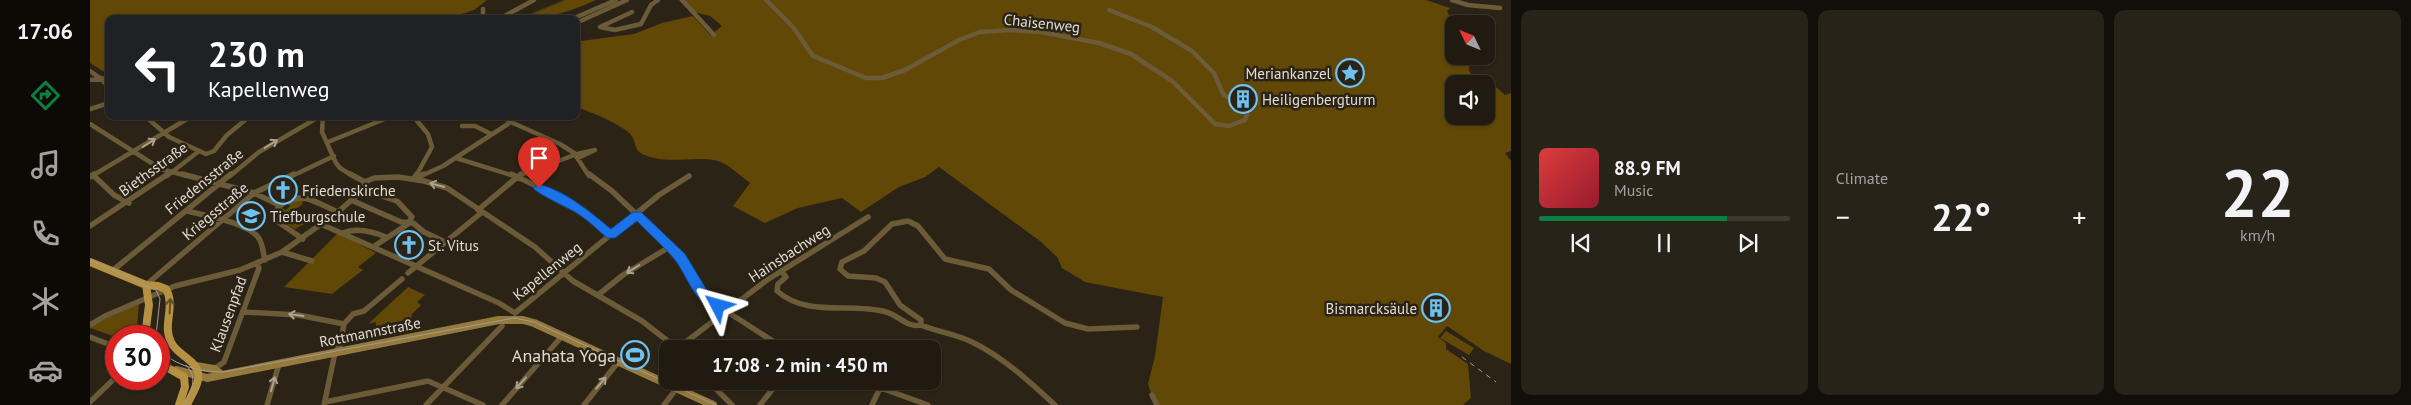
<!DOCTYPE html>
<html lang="en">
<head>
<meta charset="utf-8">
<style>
  body { margin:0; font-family:"PT Sans",sans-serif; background:#282319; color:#f1f3f6; height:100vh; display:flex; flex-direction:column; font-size:19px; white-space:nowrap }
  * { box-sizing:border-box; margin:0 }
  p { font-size:16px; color:#a2a19f }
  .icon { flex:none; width:28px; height:28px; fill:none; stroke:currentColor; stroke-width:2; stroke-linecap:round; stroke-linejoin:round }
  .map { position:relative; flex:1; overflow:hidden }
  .sheet { display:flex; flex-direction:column; gap:10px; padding:10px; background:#120e09; width:900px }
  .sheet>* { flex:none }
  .top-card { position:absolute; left:15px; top:15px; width:475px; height:105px; border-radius:10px; box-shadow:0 1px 4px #0004,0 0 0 1px #3d3830; background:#202124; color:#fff; overflow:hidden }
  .needle { width:32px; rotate:313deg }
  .buttons { position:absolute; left:1355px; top:15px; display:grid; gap:10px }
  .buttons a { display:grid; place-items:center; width:50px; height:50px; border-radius:10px; background:#201a10; box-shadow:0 1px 4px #0004,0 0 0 1px #3d3830; font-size:25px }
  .speed { position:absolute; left:15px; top:325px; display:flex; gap:10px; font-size:25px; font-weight:700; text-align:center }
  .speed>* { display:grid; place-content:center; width:65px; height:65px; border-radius:50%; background:#201a10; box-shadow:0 1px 4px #0004,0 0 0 1px #3d3830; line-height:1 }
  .speed .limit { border:8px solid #d22; background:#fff; color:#111 }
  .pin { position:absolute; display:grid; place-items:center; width:42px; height:42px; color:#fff; margin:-51px -21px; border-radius:50% 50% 50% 0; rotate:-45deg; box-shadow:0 0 5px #0007 }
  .pin .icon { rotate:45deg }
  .me { position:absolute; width:55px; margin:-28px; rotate:309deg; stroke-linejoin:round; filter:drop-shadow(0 0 4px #0008) }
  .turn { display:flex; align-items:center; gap:18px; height:105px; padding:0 20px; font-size:22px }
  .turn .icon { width:65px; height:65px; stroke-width:2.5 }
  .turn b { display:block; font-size:35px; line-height:42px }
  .big { font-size:38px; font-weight:800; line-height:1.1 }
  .sheet .card { flex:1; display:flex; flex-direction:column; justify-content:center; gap:8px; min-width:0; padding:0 18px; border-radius:10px; background:#282319 }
  .sheet .dial { align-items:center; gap:0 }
  .dial b { font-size:65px; line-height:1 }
  .song { display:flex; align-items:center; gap:15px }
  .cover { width:60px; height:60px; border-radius:8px; background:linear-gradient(135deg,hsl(0 70% 55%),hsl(350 70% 35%)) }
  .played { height:5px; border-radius:2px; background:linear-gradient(90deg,#0b8043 75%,#3d3830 75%) }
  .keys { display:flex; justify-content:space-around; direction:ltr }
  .heat { display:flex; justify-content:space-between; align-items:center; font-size:28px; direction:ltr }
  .sheet .tiles { flex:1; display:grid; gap:10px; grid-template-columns:repeat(3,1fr) }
  .trip { position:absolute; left:569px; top:340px; width:282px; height:50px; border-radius:10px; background:#201a10; box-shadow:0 1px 4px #0004,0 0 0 1px #3d3830; font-weight:800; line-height:50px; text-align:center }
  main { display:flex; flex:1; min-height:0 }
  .dock { display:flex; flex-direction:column; width:90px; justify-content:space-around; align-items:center; background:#0d0a06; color:#a2a19f }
  .dock .icon { width:35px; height:35px }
  .dock .selected { color:#0b8043 }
  .dock b { font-size:22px; color:#f1f3f6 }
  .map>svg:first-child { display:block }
  .green { fill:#614806 }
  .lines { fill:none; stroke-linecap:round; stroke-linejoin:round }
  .stream { stroke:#443617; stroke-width:1 }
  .minor-far1 { stroke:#6c5b38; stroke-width:4.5 }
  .minor { stroke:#6c5b38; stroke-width:5.5 }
  .secondary { stroke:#957a3e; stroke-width:8 }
  .primary { stroke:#b59142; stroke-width:8 }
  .tram { stroke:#a29d93; stroke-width:1 }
  .rail { stroke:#a29d93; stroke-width:1; stroke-dasharray:5 5; stroke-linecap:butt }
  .minor-bridge { stroke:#6c5b38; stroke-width:4.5 }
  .oneway { stroke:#aca28d }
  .oneway2 { stroke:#624f28 }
  .route { fill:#1a73e8; stroke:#114b97 }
  .labels { text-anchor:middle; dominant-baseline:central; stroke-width:5; stroke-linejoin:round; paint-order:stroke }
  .street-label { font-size:15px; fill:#e0dcd3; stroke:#2a2316 }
  .poi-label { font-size:15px; fill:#e0dcd3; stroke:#2a2316; text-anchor:start }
  .near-poi-label { font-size:18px; fill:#e0dcd3; stroke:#2a2316; text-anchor:end }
</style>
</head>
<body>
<main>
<nav class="dock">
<b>17:06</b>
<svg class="icon selected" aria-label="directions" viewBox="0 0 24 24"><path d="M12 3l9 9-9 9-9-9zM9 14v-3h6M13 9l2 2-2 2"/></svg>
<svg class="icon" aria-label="music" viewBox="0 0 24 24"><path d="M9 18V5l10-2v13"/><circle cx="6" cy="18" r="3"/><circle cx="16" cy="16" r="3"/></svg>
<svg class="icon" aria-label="phone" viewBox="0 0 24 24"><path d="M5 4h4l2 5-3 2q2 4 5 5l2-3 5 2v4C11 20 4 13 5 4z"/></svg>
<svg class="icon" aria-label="climate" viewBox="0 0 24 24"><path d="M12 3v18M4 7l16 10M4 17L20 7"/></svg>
<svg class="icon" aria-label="car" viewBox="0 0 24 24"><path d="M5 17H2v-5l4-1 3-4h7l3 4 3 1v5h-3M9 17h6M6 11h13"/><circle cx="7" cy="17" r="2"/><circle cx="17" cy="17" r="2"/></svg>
</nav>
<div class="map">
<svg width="1421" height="405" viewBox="0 0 1421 405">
  <rect width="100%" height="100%" fill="#2a2316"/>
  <path class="green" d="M0 0H397L384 10 356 19H19V75L0 63Z
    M474 0H506C480 12 456 19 428 19Z
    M589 0H1336L1360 8 1357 11 1364 24V56H1380L1379 71 1389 84H1364V116H1396V89L1406 87 1415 95 1421 93V151L1415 153 1421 161V364L1394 351 1357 326 1348 337 1356 343V349L1378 364 1381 398 1373 405H1065L1058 384 1065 356 1073 297 995 282 972 268 967 257 950 241 849 167 835 177 809 187 771 212 752 198 708 208 675 223 643 206 660 183C650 176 637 162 624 160 601 156 575 165 552 154 544 150 546 141 541 135 533 125 499 111 486 107V46L491 41 544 34 572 23 603 16 620 35 632 26 620 16 600 11Z
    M208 200H213L212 205 192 217 202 220 201 222 203 221 208 224 221 216 224 219 205 229 187 218 195 212 186 216 192 208 196 210 200 206 198 204Z
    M248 233 286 253 268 267 273 270 242 294 194 287Z
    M318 287 335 295 327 302 331 305 322 314 321 319 286 326V322L278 324Z
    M49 304 47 327 42 336 26 337 0 328 5 323Z
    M1356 331 1384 348 1379 355 1350 338Z"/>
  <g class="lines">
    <path class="stream" d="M426 14 432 18 475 0"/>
    <path class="minor-far1" d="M592 0 624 35
      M676 0 703 27 723 56 776 78H792L815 70 869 40 890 32 920 30 951 32 1009 43 1041 54 1082 81 1125 124 1139 126 1155 120 1157 114 1155 110 1133 94 1124 73 1102 51 1062 27 1019 10
      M1362 0 1378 5 1410 8
      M393 9V19
      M542 12 510 27 525 30 551 24 561 5 568 0
      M409 19 444 0
      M482 19 526 0
      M486 23 537 0
      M0 71 10 78
      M11 78 19 88
      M0 80 19 78
      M0 109 19 103
      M55 116 79 137 116 154 124 151 137 135 160 116
      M233 116 232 132 246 163 250 168 263 176
      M323 116 338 134 342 147 326 176
      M411 116 418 120
      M423 123 470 144 484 153
      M0 124 71 169 97 176
      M372 126H385L401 134
      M238 142 302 116
      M486 156 499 176
      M366 158 424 176
      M2 176 102 116
      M77 176 109 151
      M140 176 169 152 227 118
      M202 176 244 156
      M331 176 353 166 418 124 423 116
      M428 176 487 154 505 150 488 158"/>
    <path class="minor" d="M92 174 164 193 189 205
      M260 174 275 182
      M421 174C461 192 487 207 521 235
      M499 174 522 191 586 252 613 296 695 349
      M3 175 24 195 39 203
      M0 177 4 174
      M324 178 327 174
      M324 179 334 174
      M275 182 284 178 308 177 334 181 357 188 445 247 483 281 552 321 588 349
      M273 190 307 201 322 217 318 224 283 247
      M261 200 311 222 323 223 334 232 355 242
      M388 210 431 174
      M97 211C116 216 155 222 168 237 173 243 173 253 175 260
      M233 225 409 303 425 313
      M0 226 78 174
      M253 233C267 227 282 231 296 237
      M213 239 184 219C184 204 204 195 218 199 228 202 238 208 248 212
      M192 252 222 261
      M22 271 141 174
      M691 271 696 277 688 284 687 291C718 318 760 302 796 312 808 315 817 328 831 325
      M318 273 391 213
      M57 284 164 193 204 174
      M508 295 533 275 581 246
      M153 312 208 315 254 324
      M425 313 569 195 599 176
      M0 325 15 316 85 286 150 270 192 252 248 212 273 190 275 182
      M831 325V320L810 305 795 282 786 278 758 276 750 269 752 262 774 251 802 224 818 221 828 226 855 259 899 269 921 290 975 323 998 329 1047 327
      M831 325C848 332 866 334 882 342 913 357 940 382 965 405
      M0 337 26 347
      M588 348 677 280 778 217
      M124 369 134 362 169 268 167 264
      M618 381 642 405
      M772 381 838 405
      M1062 395 1067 405
      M0 402 26 377
      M235 402 338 381 393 405
      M177 405 189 364
      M234 405 245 353 250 345 254 324 263 314 274 311 312 279
      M336 405 412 326
      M412 405 473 335
      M494 405 529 361
      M574 405 587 388 596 381
      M670 405 689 381
      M782 405 790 388"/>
    <path class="secondary" d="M106 366 124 369 131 374
      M87 370 117 378 409 320H433L444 323 623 405"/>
    <path class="primary" d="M0 262 56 285 68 286 76 289C86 306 72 325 81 342 86 354 106 360 108 373 110 384 101 395 97 405
      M55 336 59 305 56 285
      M69 363 94 377 95 387 89 405"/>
    <path class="tram" d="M0 260 66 290 70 299 66 336
      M69 350C86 366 110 372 133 372L424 318 444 322 626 405
      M94 405C101 391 109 378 96 365"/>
    <path class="rail" d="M1372 357 1406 382"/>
    <path class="minor-bridge" d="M418 120 423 123
      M484 153 486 156"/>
  </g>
  <defs><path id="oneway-shaft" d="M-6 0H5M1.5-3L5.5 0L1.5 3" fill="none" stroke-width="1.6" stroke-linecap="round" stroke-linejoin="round" transform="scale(1.25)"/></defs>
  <g class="oneway">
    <use href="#oneway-shaft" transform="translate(59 143) rotate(-32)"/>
    <use href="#oneway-shaft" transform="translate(181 144) rotate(-32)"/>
    <use href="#oneway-shaft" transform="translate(347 185) rotate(-165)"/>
    <use href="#oneway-shaft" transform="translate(543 269) rotate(148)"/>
    <use href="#oneway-shaft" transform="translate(206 315) rotate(-172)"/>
    <use href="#oneway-shaft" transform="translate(431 383) rotate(131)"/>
    <use href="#oneway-shaft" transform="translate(511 383) rotate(-50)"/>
    <use href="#oneway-shaft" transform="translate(183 384) rotate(-74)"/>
  </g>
  <use class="oneway2" href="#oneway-shaft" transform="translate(80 306) rotate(-87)"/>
  <path class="route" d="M449 184C477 192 499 211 521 229L543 212H551L595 254 618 292 635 306 633 309C610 317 596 273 585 260 574 246 559 234 547 221L525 238H517C507 229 497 219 485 212 476 207 448 194 443 188Z"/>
  <defs>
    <symbol id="sight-ring" viewBox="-11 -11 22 22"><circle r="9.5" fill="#2a2316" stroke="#6cc2f3" stroke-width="1.5"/><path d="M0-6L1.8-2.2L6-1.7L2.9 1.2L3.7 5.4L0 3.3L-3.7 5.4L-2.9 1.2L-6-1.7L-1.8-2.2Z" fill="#6cc2f3"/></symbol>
    <symbol id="building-ring" viewBox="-11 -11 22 22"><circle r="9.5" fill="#2a2316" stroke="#6cc2f3" stroke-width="1.5"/><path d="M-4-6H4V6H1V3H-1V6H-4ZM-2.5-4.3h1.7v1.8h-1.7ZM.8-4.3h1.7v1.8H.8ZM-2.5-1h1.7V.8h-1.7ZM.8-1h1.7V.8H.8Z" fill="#6cc2f3"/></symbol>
    <symbol id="church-ring" viewBox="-11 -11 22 22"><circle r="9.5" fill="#2a2316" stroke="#6cc2f3" stroke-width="1.5"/><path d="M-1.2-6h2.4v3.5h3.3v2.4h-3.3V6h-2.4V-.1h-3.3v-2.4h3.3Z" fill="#6cc2f3"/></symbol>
    <symbol id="school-ring" viewBox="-11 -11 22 22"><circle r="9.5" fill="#2a2316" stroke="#6cc2f3" stroke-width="1.5"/><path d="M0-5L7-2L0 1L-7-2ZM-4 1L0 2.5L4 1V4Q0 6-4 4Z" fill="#6cc2f3"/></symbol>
    <symbol id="stadium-ring" viewBox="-11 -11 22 22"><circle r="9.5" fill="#2a2316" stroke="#6cc2f3" stroke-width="1.5"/><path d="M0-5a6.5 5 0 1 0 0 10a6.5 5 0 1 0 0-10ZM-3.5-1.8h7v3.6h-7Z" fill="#6cc2f3"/></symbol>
  </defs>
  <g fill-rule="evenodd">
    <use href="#sight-ring" x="1244" y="57" width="32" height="32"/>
    <use href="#building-ring" x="1137" y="83" width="32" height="32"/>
    <use href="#church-ring" x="177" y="174" width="32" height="32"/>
    <use href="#school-ring" x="145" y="200" width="32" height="32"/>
    <use href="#church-ring" x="303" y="229" width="32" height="32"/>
    <use href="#building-ring" x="1330" y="292" width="32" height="32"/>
    <use href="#stadium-ring" x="529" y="339" width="32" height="32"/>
  </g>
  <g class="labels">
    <g class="street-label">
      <text transform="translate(952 23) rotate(6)">Chaisenweg</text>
      <text transform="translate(63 169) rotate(-36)">Biethsstraße</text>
      <text transform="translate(114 181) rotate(-39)">Friedensstraße</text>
      <text transform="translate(125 211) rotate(-40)">Kriegsstraße</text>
      <text transform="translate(699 253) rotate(-33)">Hainsbachweg</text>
      <text transform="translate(457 271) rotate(-39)">Kapellenweg</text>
      <text transform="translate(138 314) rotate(-70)">Klausenpfad</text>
      <text transform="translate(280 332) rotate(-11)">Rottmannstraße</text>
    </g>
    <g class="poi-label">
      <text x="1241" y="73" text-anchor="end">Meriankanzel</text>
      <text x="1172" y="99">Heiligenbergturm</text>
      <text x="212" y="190">Friedenskirche</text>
      <text x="180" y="216">Tiefburgschule</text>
      <text x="338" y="245">St. Vitus</text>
      <text x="1327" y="308" text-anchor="end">Bismarcksäule</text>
    </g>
    <g class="near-poi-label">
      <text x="526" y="355">Anahata Yoga</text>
    </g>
  </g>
</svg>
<div class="buttons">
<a><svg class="needle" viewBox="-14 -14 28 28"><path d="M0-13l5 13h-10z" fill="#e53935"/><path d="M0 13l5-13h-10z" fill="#a2a19f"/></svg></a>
<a><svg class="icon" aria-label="sound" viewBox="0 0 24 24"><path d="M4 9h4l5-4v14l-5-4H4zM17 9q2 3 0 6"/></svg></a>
</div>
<div class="speed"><div class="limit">30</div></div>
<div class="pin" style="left:449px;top:188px;background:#d93025"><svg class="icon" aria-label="arrive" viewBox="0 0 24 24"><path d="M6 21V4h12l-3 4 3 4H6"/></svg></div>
<svg class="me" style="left:628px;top:306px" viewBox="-20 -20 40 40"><path d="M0-17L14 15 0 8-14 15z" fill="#1a73e8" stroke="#fff" stroke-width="4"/></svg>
<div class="trip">17:08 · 2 min · 450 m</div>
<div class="top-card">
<div class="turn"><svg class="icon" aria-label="left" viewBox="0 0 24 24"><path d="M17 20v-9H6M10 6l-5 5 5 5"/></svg><div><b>230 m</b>Kapellenweg</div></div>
</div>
</div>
<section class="sheet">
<div class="tiles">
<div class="card">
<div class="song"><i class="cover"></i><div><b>88.9 FM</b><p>Music</p></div></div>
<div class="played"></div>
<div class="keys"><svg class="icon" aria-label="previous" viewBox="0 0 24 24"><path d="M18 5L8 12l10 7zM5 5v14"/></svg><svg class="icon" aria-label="pause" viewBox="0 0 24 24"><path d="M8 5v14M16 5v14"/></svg><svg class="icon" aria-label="next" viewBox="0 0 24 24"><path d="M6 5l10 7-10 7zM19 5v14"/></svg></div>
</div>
<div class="card"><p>Climate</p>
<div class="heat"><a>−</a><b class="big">22°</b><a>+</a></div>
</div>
<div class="card dial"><b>22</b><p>km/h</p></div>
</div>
</section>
</main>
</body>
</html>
